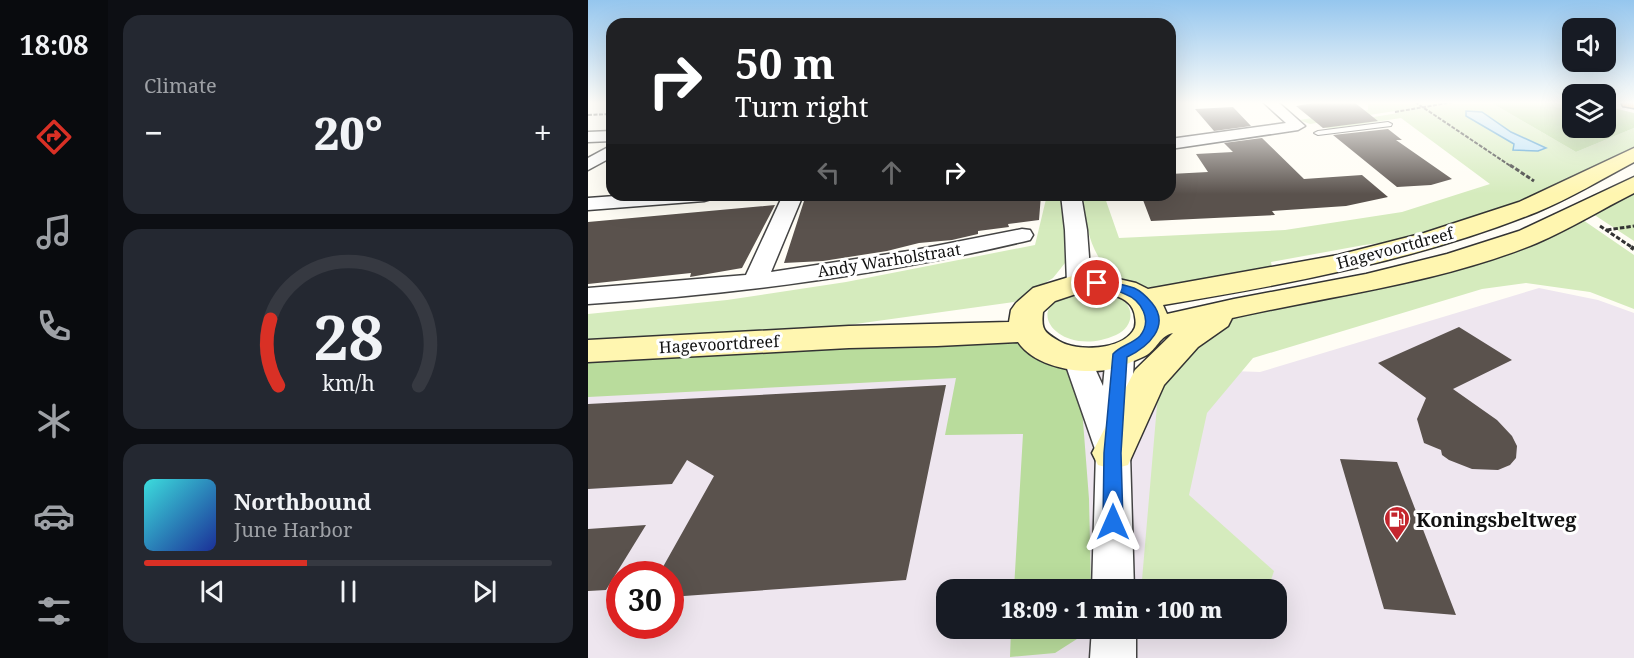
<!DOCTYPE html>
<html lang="en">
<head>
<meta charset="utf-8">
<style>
  body { margin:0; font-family:"Noto Serif",serif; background:#242831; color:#f1f3f6; height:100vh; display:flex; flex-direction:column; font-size:22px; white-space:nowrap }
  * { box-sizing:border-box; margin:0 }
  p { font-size:20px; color:#9ea1a6 }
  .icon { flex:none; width:33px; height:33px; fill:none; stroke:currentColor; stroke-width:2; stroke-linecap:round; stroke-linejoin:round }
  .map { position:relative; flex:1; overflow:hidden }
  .sheet { display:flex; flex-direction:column; gap:15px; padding:15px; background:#0d0f14; width:480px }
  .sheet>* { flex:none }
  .banner { position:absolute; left:18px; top:18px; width:570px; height:183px; border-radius:18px; box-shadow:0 6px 24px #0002; background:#202124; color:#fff; overflow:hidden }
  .fabs { position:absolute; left:974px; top:18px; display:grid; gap:12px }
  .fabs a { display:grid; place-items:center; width:54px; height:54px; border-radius:12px; background:#171b24; box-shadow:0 6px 24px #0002; font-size:30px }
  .speed { position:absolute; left:18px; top:561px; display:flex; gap:12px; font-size:30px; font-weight:700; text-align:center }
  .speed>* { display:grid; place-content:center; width:78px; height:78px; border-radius:50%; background:#171b24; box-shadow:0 6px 24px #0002; line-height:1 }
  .speed .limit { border:9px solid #d22; background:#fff; color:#111 }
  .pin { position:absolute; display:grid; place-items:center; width:51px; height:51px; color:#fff; margin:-26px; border:3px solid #fff; border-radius:50%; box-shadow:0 2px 6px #0007 }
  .me { position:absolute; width:66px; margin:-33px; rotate:0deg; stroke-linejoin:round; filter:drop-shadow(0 0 4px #0008) }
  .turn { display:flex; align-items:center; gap:21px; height:126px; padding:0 30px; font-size:27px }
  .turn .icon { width:78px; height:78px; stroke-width:2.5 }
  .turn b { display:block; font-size:42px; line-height:51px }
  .lanes { display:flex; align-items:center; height:57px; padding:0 30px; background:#0003; justify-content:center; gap:30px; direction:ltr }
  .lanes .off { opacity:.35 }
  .big { font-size:45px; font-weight:800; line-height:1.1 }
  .sheet .tile { flex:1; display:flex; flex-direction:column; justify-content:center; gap:9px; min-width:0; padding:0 21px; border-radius:18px; background:#242831 }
  .sheet .dial { align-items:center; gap:0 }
  .dial svg { height:156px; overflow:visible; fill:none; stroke:#363941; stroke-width:7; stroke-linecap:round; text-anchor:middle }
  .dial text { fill:#f1f3f6; stroke:none }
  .song { display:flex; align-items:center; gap:18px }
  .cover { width:72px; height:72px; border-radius:9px; background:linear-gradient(135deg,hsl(180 70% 55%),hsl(230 70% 35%)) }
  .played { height:6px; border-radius:3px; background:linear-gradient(90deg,#d93025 40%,#363941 40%) }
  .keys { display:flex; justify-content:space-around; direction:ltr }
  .heat { display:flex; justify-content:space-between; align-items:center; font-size:33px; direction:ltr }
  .trip { position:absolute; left:348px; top:579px; width:351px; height:60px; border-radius:18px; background:#171b24; box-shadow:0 6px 24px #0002; font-weight:800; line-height:60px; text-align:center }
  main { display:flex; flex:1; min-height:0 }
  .menu { display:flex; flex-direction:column; width:108px; justify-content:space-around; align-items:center; background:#090b0e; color:#9ea1a6 }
  .menu .icon { width:42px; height:42px }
  .menu .on { color:#d93025 }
  .menu b { font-size:27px; color:#f1f3f6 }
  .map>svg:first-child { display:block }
  .industrial { fill:#eee6ef; fill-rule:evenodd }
  .green { fill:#d5ebbd }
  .forest { fill:#b9dc9c }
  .water { fill:#b9e0f7; stroke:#3f96cf; stroke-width:1.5 }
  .building { fill:#5a524d }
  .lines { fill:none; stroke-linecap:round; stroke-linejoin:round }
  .lane-casing { stroke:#444; stroke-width:2 }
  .street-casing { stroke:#444; stroke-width:3 }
  .secondary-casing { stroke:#333; stroke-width:3 }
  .highway-casing { stroke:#222; stroke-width:3 }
  .path-far2 { stroke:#333; stroke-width:2; stroke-dasharray:4 1.5; stroke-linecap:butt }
  .path-far1 { stroke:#333; stroke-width:3; stroke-dasharray:4.5 2; stroke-linecap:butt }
  .path { stroke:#333; stroke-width:4; stroke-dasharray:5 3; stroke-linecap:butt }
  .lane { fill:#fff; fill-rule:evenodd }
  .street { fill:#fff; fill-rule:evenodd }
  .secondary { fill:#fff6b0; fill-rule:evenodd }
  .highway { fill:#f5a25d; fill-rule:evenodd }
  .route { fill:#1a73e8; stroke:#114b97; stroke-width:1.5 }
  .labels { text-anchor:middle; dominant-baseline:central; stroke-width:6; stroke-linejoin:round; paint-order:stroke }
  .street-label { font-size:16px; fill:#111; stroke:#fff }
  .near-poi-label { font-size:20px; font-weight:bold; fill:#111; stroke:#fff; text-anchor:start }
</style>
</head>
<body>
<main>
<nav class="menu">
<b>18:08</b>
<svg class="icon on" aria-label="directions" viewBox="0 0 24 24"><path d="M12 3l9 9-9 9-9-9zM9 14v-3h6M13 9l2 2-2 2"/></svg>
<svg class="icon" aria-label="music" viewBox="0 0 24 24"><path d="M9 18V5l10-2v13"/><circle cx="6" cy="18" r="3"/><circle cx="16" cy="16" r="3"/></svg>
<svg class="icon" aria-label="phone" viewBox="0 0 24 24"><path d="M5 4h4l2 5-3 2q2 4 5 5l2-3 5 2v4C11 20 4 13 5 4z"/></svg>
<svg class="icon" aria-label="climate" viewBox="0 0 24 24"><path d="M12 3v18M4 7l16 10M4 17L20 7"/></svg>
<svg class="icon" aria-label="car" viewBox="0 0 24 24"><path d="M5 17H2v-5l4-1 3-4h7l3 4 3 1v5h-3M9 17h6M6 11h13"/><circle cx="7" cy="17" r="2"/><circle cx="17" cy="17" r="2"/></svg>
<svg class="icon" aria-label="filters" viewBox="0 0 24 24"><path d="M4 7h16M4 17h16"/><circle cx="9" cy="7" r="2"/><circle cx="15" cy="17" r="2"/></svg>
</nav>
<section class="sheet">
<div class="tile"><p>Climate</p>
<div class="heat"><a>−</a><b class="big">20°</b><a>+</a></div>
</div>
<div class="tile dial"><svg viewBox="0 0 100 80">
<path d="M14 69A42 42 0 1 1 86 69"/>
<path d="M14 69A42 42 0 0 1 10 35" stroke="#d93025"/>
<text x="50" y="56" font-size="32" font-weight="700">28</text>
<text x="50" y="72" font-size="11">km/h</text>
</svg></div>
<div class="tile">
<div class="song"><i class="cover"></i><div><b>Northbound</b><p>June Harbor</p></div></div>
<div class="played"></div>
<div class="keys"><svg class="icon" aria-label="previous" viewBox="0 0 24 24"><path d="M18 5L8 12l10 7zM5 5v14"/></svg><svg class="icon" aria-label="pause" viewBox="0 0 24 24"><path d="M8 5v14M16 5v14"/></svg><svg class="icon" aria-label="next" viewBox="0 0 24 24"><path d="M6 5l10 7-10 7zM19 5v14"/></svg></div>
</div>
</section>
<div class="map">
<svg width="1046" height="658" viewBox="0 0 1046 658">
  <rect width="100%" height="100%" fill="#fffdf5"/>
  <path class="industrial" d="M951 288 1010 300 1046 313V658H0V388L455 364 672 372ZM32 574H82V626H32ZM358 590H688V628H358Z"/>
  <path class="green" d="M795 102H902L988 152 1046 128V147L946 200 833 238 776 245 683 262 684 267 571 289C511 283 500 248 494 195H516L531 238 697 230 814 212 902 184 813 118 742 129 731 126 810 113 807 111 722 124 711 120 780 110V104Z
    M1046 193V241L1005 214Z
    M459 195H475L477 263 465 278 426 302 253 326 0 340V314L139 300 258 282 447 245Z
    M995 220 1046 255V309L1002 292 938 283 894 289 665 358 619 413 601 495 686 571 680 589H562L554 580 571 382 585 361 641 320Z
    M503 290C512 292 522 293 530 297 548 306 546 327 528 335 468 362 422 297 503 290Z
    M595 629H667L666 632 604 639Z"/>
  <path class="forest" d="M902 102H984V128H1017V106L1046 113V128L988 152Z
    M400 339 429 343 480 369 493 395 501 499 503 589H426L435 434 357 435 368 378 0 397V360Z
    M423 629 503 628V630L467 653 422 657Z"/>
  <path class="water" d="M878 111 894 112 923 132 958 148 950 151 925 150 926 144 878 116Z"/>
  <path class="building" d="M732 102H766L790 121 735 128 708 106Z
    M645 107 663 126 626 131 607 109Z
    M800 129 814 140H808L864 179 843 185 809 187 745 135Z
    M674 138 716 179 774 175 800 197 758 206 684 211 687 215 563 221 555 200H561L559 195H582V174L620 172 608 154 645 152 636 143Z
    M274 195H453L451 220 420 224 421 227 390 231V234L364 240 331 243 299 251 235 261 196 263 216 201Z
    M187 205 154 268 102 277 103 273 0 284V222Z
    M871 327 924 360 865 389 909 420 924 436 929 446 928 458 922 465 910 470 884 469 861 460 854 455 853 450 836 443 829 419 838 398 790 363Z
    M358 385 318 580 82 597V574H71L126 476 99 460 84 484 0 489V404Z
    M752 459 809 462 868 615 796 609Z
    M58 525 18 590 0 591V529Z"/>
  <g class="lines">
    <defs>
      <path id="lane" d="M800 122 804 124 803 126 730 135 726 133 730 131Z"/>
      <path id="street" d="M675 102H690L717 126 710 130 582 149V139L698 123Z
        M24 131V141L0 142V132Z
        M24 145V157L0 170V158Z
        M41 195H126L123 199 116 201 0 210V198Z
        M195 195H215L183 272 327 250 434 229 442 230 445 235 442 240C297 275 148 294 0 304V288L158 275Z
        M473 195H493L499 230 503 283 500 288 491 290 482 288 479 283 477 230Z
        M532 345 542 347 546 354 542 453 546 590H504L508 452 476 360 480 353 490 351 500 353 515 386 518 354 522 347Z
        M504 628H548V658H502Z"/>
      <path id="secondary" d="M1046 148V162C1014 179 983 198 949 212 830 260 701 284 575 305L579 314 646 299 778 274 859 254 931 231 1046 177V193C1014 209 982 229 949 243 852 283 746 295 644 318L640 326 610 347 576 385 540 465 525 469 510 465 504 453 547 370 585 333C570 337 570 349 557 356 546 361 531 368 518 370 490 374 447 367 430 342L349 346 261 348 0 362V340L261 326 421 322 423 310 428 303 445 288 481 277 491 274 513 275 548 283 560 289 750 255 836 233 931 202ZM494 292C512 292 545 293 547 317 548 322 548 327 545 331 532 350 489 352 471 341 456 332 453 330 455 312L467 301Z"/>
      <path id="highway" d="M1033 102H1046V108L1035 106Z"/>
    </defs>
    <use href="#lane" class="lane-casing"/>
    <use href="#street" class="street-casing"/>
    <use href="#secondary" class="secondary-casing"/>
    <use href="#highway" class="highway-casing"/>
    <path class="path-far2" d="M827 102 924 167
      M807 112 865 102
      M0 115 24 114"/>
    <path class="path-far1" d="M922 165 946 181
      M1012 226 1045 248
      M1019 230 1046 226"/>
    <path class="path" d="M1043 247 1046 249"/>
    <use href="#lane" class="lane"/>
    <use href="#street" class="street"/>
    <use href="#secondary" class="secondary"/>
    <use href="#highway" class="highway"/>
  </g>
  <linearGradient id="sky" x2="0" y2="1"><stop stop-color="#95c6ee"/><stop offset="0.53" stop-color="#fffefa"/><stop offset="1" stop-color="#fffefa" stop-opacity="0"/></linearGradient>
  <rect width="1046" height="194" fill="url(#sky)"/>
  <path class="route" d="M509 279C521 282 535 284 546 288 553 291 559 297 564 303 583 326 560 347 539 357L533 453 535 522 532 528 525 530 518 528 515 522 516 453 525 354C532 346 544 344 552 336 565 320 553 300 537 294 527 289 515 288 505 286L503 283Z"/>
  <defs>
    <symbol id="fuel-pin" viewBox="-11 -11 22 30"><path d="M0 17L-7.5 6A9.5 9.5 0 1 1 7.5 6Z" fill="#c4262e" stroke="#fff"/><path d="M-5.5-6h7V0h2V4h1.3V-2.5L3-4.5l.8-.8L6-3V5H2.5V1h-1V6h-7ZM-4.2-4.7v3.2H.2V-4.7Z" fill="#fff"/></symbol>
  </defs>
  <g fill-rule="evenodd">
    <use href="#fuel-pin" x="794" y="504" width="30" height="40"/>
  </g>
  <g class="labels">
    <g class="street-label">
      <text transform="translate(807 248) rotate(-15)">Hagevoortdreef</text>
      <text transform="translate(301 260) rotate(-9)">Andy Warholstraat</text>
      <text transform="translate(131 344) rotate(-3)">Hagevoortdreef</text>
    </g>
    <g class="near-poi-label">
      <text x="828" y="519">Koningsbeltweg</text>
    </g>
  </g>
</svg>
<div class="fabs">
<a><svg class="icon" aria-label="sound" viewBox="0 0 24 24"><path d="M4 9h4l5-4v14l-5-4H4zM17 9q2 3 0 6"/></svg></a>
<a><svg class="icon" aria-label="layers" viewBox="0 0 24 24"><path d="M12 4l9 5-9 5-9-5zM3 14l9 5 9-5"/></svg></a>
</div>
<div class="speed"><div class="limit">30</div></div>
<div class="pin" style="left:509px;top:283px;background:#d93025"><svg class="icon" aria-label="arrive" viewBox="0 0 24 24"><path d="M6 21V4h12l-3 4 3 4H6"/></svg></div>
<svg class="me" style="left:525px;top:522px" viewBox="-20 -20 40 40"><path d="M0-17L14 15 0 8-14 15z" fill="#1a73e8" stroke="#fff" stroke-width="4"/></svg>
<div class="trip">18:09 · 1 min · 100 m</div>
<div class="banner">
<div class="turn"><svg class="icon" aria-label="right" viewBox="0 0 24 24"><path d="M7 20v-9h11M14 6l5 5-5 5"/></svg><div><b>50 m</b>Turn right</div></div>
<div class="lanes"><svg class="icon off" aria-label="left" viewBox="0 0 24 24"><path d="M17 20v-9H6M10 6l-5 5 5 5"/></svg><svg class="icon off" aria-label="ahead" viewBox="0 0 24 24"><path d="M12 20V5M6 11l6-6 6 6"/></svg><svg class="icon" aria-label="right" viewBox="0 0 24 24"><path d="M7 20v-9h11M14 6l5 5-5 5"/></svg></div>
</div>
</div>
</main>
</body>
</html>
